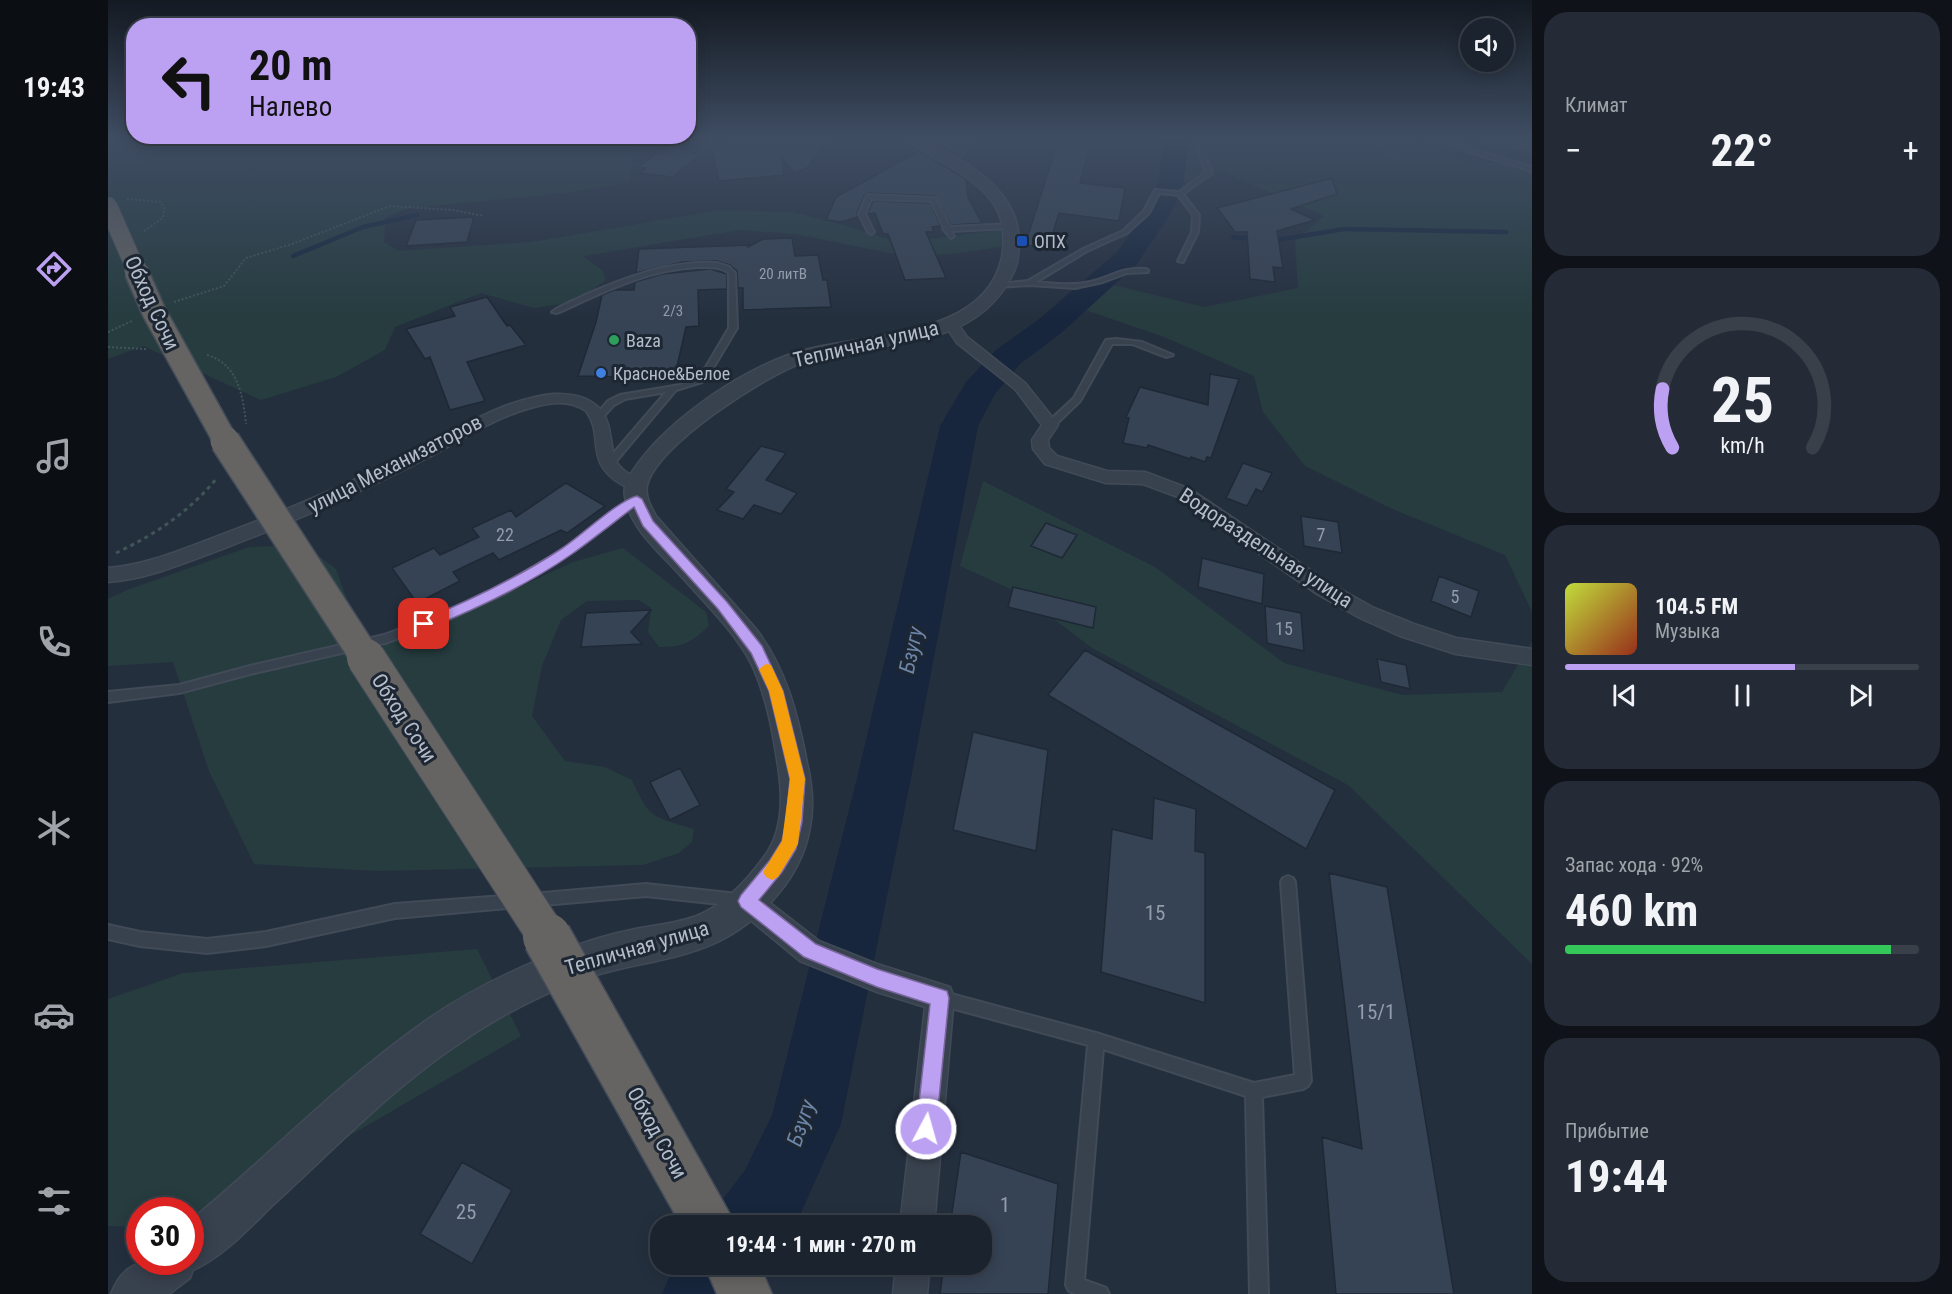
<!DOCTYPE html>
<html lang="ru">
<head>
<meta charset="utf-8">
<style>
  body { margin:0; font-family:"Roboto Condensed",sans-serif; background:#242b36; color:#f1f3f6; height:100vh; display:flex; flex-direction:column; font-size:22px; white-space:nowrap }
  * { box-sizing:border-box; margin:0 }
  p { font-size:20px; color:#a0a4aa }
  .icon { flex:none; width:33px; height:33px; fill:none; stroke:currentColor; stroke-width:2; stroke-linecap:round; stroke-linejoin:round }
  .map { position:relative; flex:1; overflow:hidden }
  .panel { display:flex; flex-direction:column; gap:12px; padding:12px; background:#0f1319; width:420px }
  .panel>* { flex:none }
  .guide { position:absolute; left:18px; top:18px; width:570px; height:126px; border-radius:24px; box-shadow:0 3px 15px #0003,0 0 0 2px #39404a; background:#bca0f2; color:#111; overflow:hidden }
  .fabs { position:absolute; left:1352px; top:18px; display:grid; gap:12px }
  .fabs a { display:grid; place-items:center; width:54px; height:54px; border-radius:50%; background:#1b232e; box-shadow:0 3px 15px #0003,0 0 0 2px #39404a; font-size:30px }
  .speed { position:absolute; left:18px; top:1197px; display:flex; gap:12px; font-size:30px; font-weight:700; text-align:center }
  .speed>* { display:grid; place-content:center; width:78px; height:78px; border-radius:50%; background:#1b232e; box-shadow:0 3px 15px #0003,0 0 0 2px #39404a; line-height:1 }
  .speed .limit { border:9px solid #d22; background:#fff; color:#111 }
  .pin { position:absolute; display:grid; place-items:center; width:51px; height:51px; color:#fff; margin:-26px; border-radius:12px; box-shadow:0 3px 9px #0006 }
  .me { position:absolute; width:66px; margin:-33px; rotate:6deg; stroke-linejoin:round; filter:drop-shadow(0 0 4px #0008) }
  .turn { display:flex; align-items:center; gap:21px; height:126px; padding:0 24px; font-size:27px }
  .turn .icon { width:78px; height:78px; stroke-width:2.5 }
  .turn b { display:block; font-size:42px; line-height:51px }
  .big { font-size:45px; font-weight:700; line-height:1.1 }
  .panel .card { flex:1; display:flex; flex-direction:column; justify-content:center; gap:9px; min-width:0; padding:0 21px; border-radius:24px; background:#242b36 }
  .panel .dial { align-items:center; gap:0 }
  .dial svg { height:156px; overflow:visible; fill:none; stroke:#39404a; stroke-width:7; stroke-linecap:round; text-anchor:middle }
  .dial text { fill:#f1f3f6; stroke:none }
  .song { display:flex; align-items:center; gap:18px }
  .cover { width:72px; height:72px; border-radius:9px; background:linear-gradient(135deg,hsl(70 70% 55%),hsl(10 70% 35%)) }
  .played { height:6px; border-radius:3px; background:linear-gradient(90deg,#bca0f2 65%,#39404a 65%) }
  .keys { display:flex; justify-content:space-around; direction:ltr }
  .heat { display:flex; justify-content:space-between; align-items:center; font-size:33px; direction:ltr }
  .charge { height:9px; border-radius:4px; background:linear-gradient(90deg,#34c759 92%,#39404a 0) }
  .trip { position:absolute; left:542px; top:1215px; width:342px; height:60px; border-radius:24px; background:#1b232e; box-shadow:0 3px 15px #0003,0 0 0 2px #39404a; font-weight:700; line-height:60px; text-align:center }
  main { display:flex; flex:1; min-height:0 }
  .tab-bar { display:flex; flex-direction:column; width:108px; justify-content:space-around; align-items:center; background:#0b0e12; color:#a0a4aa }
  .tab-bar .icon { width:42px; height:42px }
  .tab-bar .on { color:#bca0f2 }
  .tab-bar b { font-size:27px; color:#f1f3f6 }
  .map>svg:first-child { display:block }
  .green { fill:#263c3f }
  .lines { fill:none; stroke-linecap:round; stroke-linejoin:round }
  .stream { stroke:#17263c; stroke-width:4.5 }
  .river { fill:#17263c; fill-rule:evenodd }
  .building { fill:#364354; stroke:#1f2835; stroke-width:1.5 }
  .service-casing { stroke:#414a57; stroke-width:4 }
  .minor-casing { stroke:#414a57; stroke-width:3 }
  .tertiary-casing { stroke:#414a57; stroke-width:3 }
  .trunk-casing { stroke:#434c59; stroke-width:3 }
  .path-far1 { stroke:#3f5557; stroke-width:2; stroke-dasharray:2 2; stroke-linecap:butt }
  .path { stroke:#3f5557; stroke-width:3; stroke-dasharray:4 4; stroke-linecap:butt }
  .service { fill:#38414e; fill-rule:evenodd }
  .minor { fill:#38414e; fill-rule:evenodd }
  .tertiary { fill:#38414e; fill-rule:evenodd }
  .trunk { fill:#656462; fill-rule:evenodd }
  .trunk-bridge-far4-casing { stroke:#434c59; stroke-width:20; stroke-linecap:butt }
  .trunk-bridge-far3-casing { stroke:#434c59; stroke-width:26; stroke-linecap:butt }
  .trunk-bridge-far2-casing { stroke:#434c59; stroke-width:32; stroke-linecap:butt }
  .trunk-bridge-far1-casing { stroke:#434c59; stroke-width:40; stroke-linecap:butt }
  .trunk-bridge-casing { stroke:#434c59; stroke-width:51; stroke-linecap:butt }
  .trunk-bridge-far4 { stroke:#656462; stroke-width:18 }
  .trunk-bridge-far3 { stroke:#656462; stroke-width:23 }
  .trunk-bridge-far2 { stroke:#656462; stroke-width:29 }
  .trunk-bridge-far1 { stroke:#656462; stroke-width:38 }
  .trunk-bridge { stroke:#656462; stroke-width:48 }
  .route { fill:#bca0f2; stroke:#7a689d; stroke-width:1.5 }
  .slow { fill:#f59e0b }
  .transit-dot { fill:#1a4fb4; stroke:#1d2633; stroke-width:2 }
  .leisure-dot { fill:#2e9e5b; stroke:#1d2633; stroke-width:2 }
  .shop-dot { fill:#3f7fe0; stroke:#1d2633; stroke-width:2 }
  .labels { text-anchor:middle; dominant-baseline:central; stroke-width:6; stroke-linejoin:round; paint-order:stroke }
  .far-number-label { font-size:15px; fill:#929caa }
  .far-poi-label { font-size:18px; fill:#b4bcc9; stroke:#1d2633; text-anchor:start }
  .number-label { font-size:18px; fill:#929caa }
  .street-label { font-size:21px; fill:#b4bcc9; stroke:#1d2633 }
  .near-number-label { font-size:21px; fill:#929caa }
  .water-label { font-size:22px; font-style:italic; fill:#6d86a8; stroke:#1d2633 }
</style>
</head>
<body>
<main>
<nav class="tab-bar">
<b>19:43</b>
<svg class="icon on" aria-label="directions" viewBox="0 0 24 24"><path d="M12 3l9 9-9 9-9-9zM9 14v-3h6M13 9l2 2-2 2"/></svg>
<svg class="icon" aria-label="music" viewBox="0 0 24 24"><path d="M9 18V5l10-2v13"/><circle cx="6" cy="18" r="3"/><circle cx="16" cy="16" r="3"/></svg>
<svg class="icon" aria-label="phone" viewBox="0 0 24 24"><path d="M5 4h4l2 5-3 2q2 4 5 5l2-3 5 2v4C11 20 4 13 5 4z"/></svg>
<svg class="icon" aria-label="climate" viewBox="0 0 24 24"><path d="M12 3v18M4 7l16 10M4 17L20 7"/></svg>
<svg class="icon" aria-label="car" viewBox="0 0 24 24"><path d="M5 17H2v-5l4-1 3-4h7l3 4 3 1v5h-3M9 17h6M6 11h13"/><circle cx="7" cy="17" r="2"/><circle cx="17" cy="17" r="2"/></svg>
<svg class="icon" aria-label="filters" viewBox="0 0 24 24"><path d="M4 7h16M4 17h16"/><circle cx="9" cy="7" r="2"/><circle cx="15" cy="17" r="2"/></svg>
</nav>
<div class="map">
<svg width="1424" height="1294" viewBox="0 0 1424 1294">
  <rect width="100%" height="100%" fill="#242f3e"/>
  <path class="green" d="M35 138H567L525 151 522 182 458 193 302 208 278 217 276 242 290 251 423 242 614 210 684 212 732 224 782 240 806 241 898 229 900 246 843 254 796 256 688 234 632 230 475 256 494 270 498 280 467 302 426 308 373 293 287 327 277 350 228 377 153 400 35 346 0 359V146Z
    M1073 138H1287L1363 161 1407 165 1424 171V612L1397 555 1282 508 1197 466 1155 412 1146 376 1056 337 954 302 989 281 1096 307 1190 288 1187 241 1216 216 1108 169 1066 186 1078 169Z
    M875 481 1047 567 1176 663 1294 695 1394 692 1424 641V964L1240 785 984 648 913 594 852 566Z
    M197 545 228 569 242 608 259 635 297 640 465 562 515 548 598 612 601 626C582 643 576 647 551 647L540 632 543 608 531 600 479 601 453 620 434 666 424 716 457 761 497 767 524 780C541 819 546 817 586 829L584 842 571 853 535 865 268 871 146 864 101 771 65 662 0 666V599L19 590 141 547Z
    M369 949 413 1036 83 1228 82 1210H32L31 1227 0 1226V999L75 973Z"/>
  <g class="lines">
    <path class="stream" d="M1125 237 1163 241 1236 229 1398 232
      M185 256 255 227 309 215"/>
    <path class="river" d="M1057 138H1081L1075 187 1061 216 1029 264 952 334 912 364 887 394 870 426 803 778 733 1124 687 1226H604L615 1199 637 1170 664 1115 749 778 832 426 858 382 888 350 930 320 1009 252 1035 215 1049 187Z
      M567 1264H653L640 1294H554Z"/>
  </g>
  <path class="building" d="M635 138H671V141L687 139 717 143 699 168 686 173 673 156 676 175 611 181 603 147Z
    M833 138H866L856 159 826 142Z
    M563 143 591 156 564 177 532 173 538 168 530 167Z
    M949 144 981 148 972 183 1017 188 1011 221 951 213 940 248 917 245Z
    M811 151 858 179 860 197 874 223 843 225 827 196 761 193 756 196 749 213 750 217 733 222 718 220 728 197Z
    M1224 178 1229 194 1183 209 1207 220 1169 231 1175 268 1165 267 1167 282 1142 279 1139 232H1127L1109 208Z
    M765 201 822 203 833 226 824 227 826 232H818L838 278 797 280 780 234H775L767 213 759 214Z
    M366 217 359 242 298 246 308 220Z
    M684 238 687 256 710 255 715 280H719L723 307 635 310V288H630L629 271 622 265 609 261 575 262 528 273 531 249 641 245 640 247 655 239Z
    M602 269 619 274V289L590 290 591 326 578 327 568 371H562L561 378 470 376 488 322 494 295 506 290H526L527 282 554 274Z
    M379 297 399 326 402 325 418 345 359 362 377 401 342 410 322 357 317 359 298 329 347 316 342 307Z
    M1102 374 1131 379 1103 458 1099 457 1097 462 1083 457 1082 459 1040 445 1039 448 1015 443 1021 418 1018 417 1032 387 1100 405Z
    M653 446 678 453 658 480 689 493 673 514 646 505 635 519 609 510 626 492 618 489Z
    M1135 463 1164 473 1154 492 1148 489 1139 506 1118 498Z
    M458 483 497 506 459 533 453 530 391 560 385 553 345 572 352 581 309 603 284 568 326 548 332 555 371 537 364 528 403 510 408 517Z
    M1193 516 1230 522 1234 553 1196 546Z
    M938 523 969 535 954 558 923 546Z
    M1094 558 1156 574 1154 604 1090 587Z
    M1331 576 1371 591 1363 617 1323 601Z
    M905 587 988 607 985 628 900 607Z
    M1157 606 1193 613 1196 651 1159 643Z
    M543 610 523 632 534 644 473 647 478 613Z
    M977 650 1227 790 1198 849 940 695Z
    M1269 659 1298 665 1302 689 1273 682Z
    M865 732 940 750 928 851 845 830Z
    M572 768 592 805 562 820 542 782Z
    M1046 798 1088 809 1087 851 1097 853V1003L993 972 1004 829 1044 839Z
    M1221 873 1279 887 1346 1294H1228L1214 1137 1254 1149Z
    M853 1152 950 1184 940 1294H832L836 1264H873V1226H842Z
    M354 1162 404 1190 364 1264 312 1234Z"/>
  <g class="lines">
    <defs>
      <path id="service" d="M714 138H720V139L717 141Z
        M1084 138H1089C1091 151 1101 160 1104 173L1075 194 1091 215 1090 232 1075 262 1070 261 1084 232 1085 215 1070 195 1051 193 1041 213 1019 233 979 251 928 282C946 284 964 286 982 282 1004 277 1013 267 1038 269L1040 270V272L1019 273 995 282 967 288 922 285 889 287 888 286 891 284 920 281 975 249 1015 231 1036 211 1047 190 1071 192 1098 172Z
        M1317 138H1326L1424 167V171Z
        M1374 138H1385L1424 147V151Z
        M761 195 827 198 842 227 903 224 906 226 903 228 843 231 846 236 843 238 835 229 836 228 823 201 763 199 757 214 766 232 763 234 760 232 751 214 758 197Z
        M609 263 621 267 627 273 629 328 602 373 594 382 568 390 504 466H498V462L558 392 517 399 506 405 494 418H491L487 416 500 401 512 395 572 385 588 378 595 372 621 328V273C612 266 601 267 590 267 540 269 494 293 449 313L444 312C453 305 466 301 477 295 519 277 563 260 609 263Z
        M1009 339 1034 342 1065 355 1058 357 1024 344H1004L972 401 945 427H939V423L966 398 998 340Z
        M529 496 532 497V501L461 554 396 594 340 620 277 643 142 674 71 693 0 702V692L71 685 142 666 276 635 332 614 388 588 455 550Z
        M1180 876 1185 878 1187 882 1203 1081 1200 1086 1195 1089 1154 1097 1160 1294H1142L1138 1096 995 1049 976 1280 998 1288 1001 1294H968L961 1291 958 1285 980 1045 832 1005 827 1003 825 998 827 993 832 991 988 1033 1146 1083 1187 1075 1173 882 1175 878Z
        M538 884 630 894 635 895 637 900 635 905 630 906 538 896 424 906 419 905 417 900 419 895 424 894Z
        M409 895 414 896 416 901 414 906 409 907 287 918 158 946 99 953 32 946 0 939V925L32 932 99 939 158 932 287 904Z"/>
      <path id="minor" d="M843 320 848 321 859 337 917 383 948 422 950 425 940 440 941 448 949 456 999 471 1037 472 1082 489 1223 584 1266 608 1306 624 1348 638 1424 649V665L1348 654 1292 636 1252 618 1209 594 1070 497 1035 484 998 483 937 464 925 449 924 440 934 425 907 389 849 343 836 324Z
        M445 394C475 393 498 402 502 434 504 443 504 453 508 461 513 471 525 476 534 481L537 485 534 489C526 491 520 488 513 484 475 461 497 436 478 411 463 400 443 402 426 407 386 417 351 442 315 460 250 494 182 523 114 549 76 563 40 579 0 582V568C37 565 70 551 105 538 172 513 238 485 302 453 349 430 392 400 445 394Z
        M639 888 648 892 711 941 769 964 842 987 846 997 826 1226H792L817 1007 769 992 692 961 630 910 626 901 630 892Z
        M788 1264H822L819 1294H785Z"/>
      <path id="tertiary" d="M797 138C802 138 810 137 815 140 840 151 871 169 890 190 908 210 913 230 910 256 909 269 902 279 896 289 850 355 761 339 696 362 658 375 547 446 539 486 537 497 543 507 548 516L648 629C678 668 690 715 699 763 704 784 706 806 702 827 693 883 642 933 589 950 551 963 511 966 473 980 428 996 386 1019 346 1047 280 1092 224 1151 166 1204 142 1227 115 1257 85 1270L82 1278 61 1294H3C19 1253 45 1262 82 1262V1221C161 1156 232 1081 316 1022 361 990 412 966 464 947 483 940 503 934 523 930 545 925 570 924 591 915 617 904 640 879 656 857 674 833 675 802 671 773 666 738 659 696 643 663 626 631 596 602 572 575 552 553 522 528 517 497 515 487 519 480 524 472 555 424 622 378 675 357 738 331 876 345 894 257 897 240 896 221 887 206 867 173 825 162 797 138Z"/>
      <path id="trunk" d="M596 1264H651L664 1294H609Z"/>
    </defs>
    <use href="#service" class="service-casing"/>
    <use href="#minor" class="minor-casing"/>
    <use href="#tertiary" class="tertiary-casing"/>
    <use href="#trunk" class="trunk-casing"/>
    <path class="path-far1" d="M1261 138 1282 154 1285 160 1282 162
      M19 199 53 202 56 208 55 218 35 232
      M66 302 116 286 138 258 184 244 282 206 344 210 376 216
      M0 332 24 321
      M0 347 38 349
      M99 355C130 364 135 395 138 424"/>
    <path class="path" d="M8 553C48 534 81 512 109 478"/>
    <use href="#service" class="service"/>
    <use href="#minor" class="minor"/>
    <use href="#tertiary" class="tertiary"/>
    <use href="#trunk" class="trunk"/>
    <defs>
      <path id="trunk-bridge-far4" d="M0 206 29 272"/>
      <path id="trunk-bridge-far3" d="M28 271 46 312 118 442"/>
      <path id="trunk-bridge-far2" d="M117 441 259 660"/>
      <path id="trunk-bridge-far1" d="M258 658 440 938"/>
      <path id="trunk-bridge" d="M439 937 601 1226"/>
    </defs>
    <use href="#trunk-bridge-far4" class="trunk-bridge-far4-casing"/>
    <use href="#trunk-bridge-far3" class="trunk-bridge-far3-casing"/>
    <use href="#trunk-bridge-far2" class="trunk-bridge-far2-casing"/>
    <use href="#trunk-bridge-far1" class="trunk-bridge-far1-casing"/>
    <use href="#trunk-bridge" class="trunk-bridge-casing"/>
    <use href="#trunk-bridge-far4" class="trunk-bridge-far4"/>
    <use href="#trunk-bridge-far3" class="trunk-bridge-far3"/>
    <use href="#trunk-bridge-far2" class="trunk-bridge-far2"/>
    <use href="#trunk-bridge-far1" class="trunk-bridge-far1"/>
    <use href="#trunk-bridge" class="trunk-bridge"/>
  </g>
  <linearGradient id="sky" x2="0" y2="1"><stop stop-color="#141a22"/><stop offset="0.43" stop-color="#3f4d63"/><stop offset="1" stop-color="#3f4d63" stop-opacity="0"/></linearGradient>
  <rect width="1424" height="320" fill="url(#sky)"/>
  <path class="route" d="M529 496 534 499 545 521 619 602 654 646 675 691 697 779 694 822 688 849 674 872 651 900 708 944 769 969 839 991 841 998 828 1129 825 1137 818 1140 811 1137 808 1129 822 1004 769 987 696 957 633 907 630 901 633 895 662 860 674 841 678 822 682 779 661 691 643 653 610 609 535 526 526 507C505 523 485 539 464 554 420 585 370 608 321 628L316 629 310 624 312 621C361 601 409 578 453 549 472 537 509 501 529 496Z"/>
  <path class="slow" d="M658 664 663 665 675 691 697 779 690 844 670 877 664 880 658 877 655 872 674 841 682 779 661 691 651 669Z"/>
  <rect class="transit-dot" x="908" y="235" width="12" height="12" rx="3"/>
  <circle class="leisure-dot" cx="506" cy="340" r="6"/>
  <circle class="shop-dot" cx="493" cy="373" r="6"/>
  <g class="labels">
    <g class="far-number-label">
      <text x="675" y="274">20 литВ</text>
      <text x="565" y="311">2/3</text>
    </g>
    <g class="far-poi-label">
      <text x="926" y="241">ОПХ</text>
      <text x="518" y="340">Baza</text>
      <text x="505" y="373">Красное&amp;Белое</text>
    </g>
    <g class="number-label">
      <text x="397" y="534">22</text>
      <text x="1213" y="534">7</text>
      <text x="1347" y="596">5</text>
      <text x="1176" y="628">15</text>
    </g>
    <g class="street-label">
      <text transform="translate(44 303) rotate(65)">Обход Сочи</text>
      <text transform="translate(758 344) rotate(-13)">Тепличная улица</text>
      <text transform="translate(287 464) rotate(-27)">улица Механизаторов</text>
      <text transform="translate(1158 548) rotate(33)">Водораздельная улица</text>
      <text transform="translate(296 718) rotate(57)">Обход Сочи</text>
      <text transform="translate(529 948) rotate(-16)">Тепличная улица</text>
      <text transform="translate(549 1133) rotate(61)">Обход Сочи</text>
    </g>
    <g class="near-number-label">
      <text x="1047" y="913">15</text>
      <text x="1268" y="1012">15/1</text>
      <text x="897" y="1205">1</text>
      <text x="358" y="1212">25</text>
    </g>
    <g class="water-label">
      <text transform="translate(803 650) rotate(-78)">Бзугу</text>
      <text transform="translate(693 1123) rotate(-71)">Бзугу</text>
    </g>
  </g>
</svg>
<div class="fabs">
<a><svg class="icon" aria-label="sound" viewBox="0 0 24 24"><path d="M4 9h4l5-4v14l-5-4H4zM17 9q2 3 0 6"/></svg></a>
</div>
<div class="speed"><div class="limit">30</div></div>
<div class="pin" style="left:316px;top:624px;background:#d93025"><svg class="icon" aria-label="arrive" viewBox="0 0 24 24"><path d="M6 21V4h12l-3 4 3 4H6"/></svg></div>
<svg class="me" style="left:818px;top:1129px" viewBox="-20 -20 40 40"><circle r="17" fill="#bca0f2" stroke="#fff" stroke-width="3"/><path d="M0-11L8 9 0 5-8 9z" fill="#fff"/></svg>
<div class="trip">19:44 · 1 мин · 270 m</div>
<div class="guide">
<div class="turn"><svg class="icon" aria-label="left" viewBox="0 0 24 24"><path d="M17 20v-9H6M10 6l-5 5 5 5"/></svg><div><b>20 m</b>Налево</div></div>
</div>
</div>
<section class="panel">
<div class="card"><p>Климат</p>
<div class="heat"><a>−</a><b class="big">22°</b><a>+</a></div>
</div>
<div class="card dial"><svg viewBox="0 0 100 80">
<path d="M14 69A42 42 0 1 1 86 69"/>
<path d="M14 69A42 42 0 0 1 9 39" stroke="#bca0f2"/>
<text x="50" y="56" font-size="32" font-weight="700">25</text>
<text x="50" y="72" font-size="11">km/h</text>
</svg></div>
<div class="card">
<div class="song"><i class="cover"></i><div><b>104.5 FM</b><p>Музыка</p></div></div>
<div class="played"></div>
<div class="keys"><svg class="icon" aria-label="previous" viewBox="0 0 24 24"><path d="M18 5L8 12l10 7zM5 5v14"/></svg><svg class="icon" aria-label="pause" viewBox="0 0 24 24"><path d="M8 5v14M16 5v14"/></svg><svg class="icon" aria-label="next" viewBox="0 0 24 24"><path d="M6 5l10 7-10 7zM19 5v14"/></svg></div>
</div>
<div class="card"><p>Запас хода · 92%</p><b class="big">460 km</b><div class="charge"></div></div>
<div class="card"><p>Прибытие</p><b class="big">19:44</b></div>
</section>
</main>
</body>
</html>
